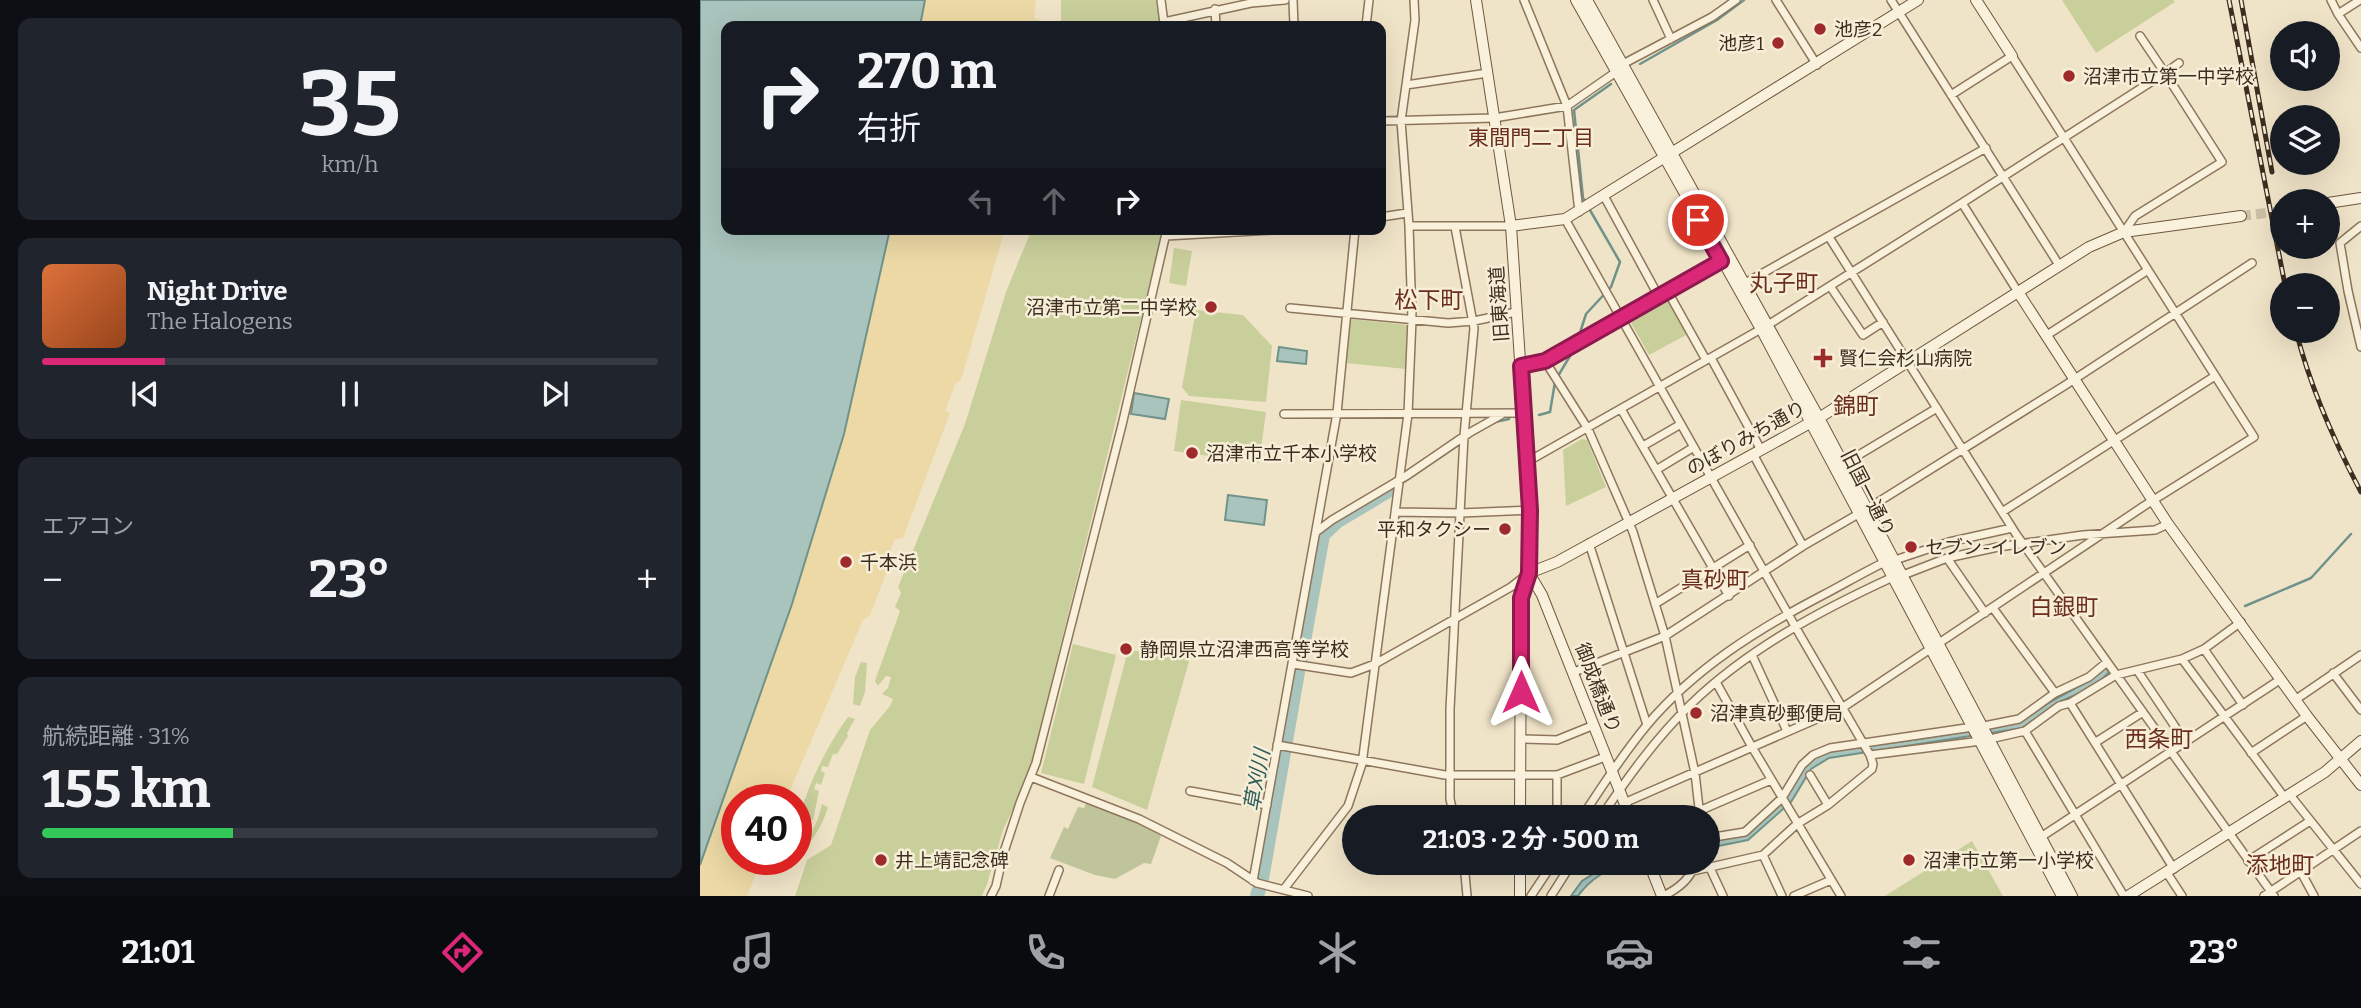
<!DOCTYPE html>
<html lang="ja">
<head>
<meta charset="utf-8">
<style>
  body { margin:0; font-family:Bitter,"Noto Sans JP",serif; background:#20242c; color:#f1f3f6; height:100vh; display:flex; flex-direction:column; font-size:26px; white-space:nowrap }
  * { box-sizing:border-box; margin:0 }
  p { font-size:23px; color:#9ea1a6 }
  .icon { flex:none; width:38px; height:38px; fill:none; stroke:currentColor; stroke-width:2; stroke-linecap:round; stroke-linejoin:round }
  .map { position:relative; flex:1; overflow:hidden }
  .details { display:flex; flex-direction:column; gap:18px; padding:18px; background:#0d0f14; width:700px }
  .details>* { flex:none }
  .guide { position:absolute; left:21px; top:21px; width:665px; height:214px; border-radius:14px; box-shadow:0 7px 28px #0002; background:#171b24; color:#f1f3f6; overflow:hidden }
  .fabs { position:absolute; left:1570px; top:21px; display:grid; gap:14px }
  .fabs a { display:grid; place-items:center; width:70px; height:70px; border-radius:50%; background:#171b24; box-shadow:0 7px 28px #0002; font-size:35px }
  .speed { position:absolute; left:21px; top:784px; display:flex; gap:14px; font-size:35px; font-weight:700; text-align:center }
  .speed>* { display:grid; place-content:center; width:91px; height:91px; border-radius:50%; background:#171b24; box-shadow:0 7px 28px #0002; line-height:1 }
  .speed .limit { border:10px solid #d22; background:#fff; color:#111 }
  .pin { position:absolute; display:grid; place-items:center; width:60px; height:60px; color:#fff; margin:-30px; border:4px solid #fff; border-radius:50%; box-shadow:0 2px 7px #0007 }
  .me { position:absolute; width:77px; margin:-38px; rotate:0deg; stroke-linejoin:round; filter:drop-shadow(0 0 5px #0008) }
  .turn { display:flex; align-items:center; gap:24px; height:147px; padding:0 21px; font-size:32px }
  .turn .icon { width:91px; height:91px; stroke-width:2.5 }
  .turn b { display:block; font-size:49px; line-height:60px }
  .lanes { display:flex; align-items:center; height:66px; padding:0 21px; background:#0003; justify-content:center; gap:35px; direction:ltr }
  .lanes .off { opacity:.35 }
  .big { font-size:52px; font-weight:700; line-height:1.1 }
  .details .tile { flex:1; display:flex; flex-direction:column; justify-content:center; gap:10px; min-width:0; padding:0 24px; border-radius:14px; background:#20242c }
  .details .dial { align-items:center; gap:0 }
  .dial b { font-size:91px; line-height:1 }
  .song { display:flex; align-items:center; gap:21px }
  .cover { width:84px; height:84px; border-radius:10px; background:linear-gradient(135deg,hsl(20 70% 55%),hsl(20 70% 35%)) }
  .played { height:7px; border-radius:4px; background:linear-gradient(90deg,#db2777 20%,#363941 20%) }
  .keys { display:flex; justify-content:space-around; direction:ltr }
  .heat { display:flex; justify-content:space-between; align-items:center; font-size:38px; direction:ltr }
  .charge { height:10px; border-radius:5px; background:linear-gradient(90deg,#34c759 31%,#363941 0) }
  .trip { position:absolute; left:642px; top:805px; width:378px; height:70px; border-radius:35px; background:#171b24; box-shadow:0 7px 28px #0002; font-weight:700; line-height:70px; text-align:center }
  .tabs { display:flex; height:112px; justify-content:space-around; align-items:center; background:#090b0e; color:#9ea1a6 }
  .tabs .icon { width:49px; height:49px }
  .tabs .active { color:#db2777 }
  .tabs b { font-size:32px; color:#f1f3f6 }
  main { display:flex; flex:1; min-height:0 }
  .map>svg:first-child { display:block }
  .green { fill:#c9cf9b }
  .sand { fill:#ecd9a5 }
  .cemetery { fill:#bfc49a }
  .water { fill:#a9c4bc; stroke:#6f938a; stroke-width:2 }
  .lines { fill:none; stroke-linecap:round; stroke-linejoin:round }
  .stream { stroke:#6f938a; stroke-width:2.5 }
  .river { stroke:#a9c4bc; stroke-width:14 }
  .secondary-tunnel { stroke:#ccc0a6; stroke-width:10; stroke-dasharray:10 5; stroke-linecap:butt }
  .street-casing { stroke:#8d765c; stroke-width:10 }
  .secondary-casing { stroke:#6f573f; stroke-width:12 }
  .street { stroke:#faf1dc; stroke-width:7 }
  .secondary { stroke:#faf1dc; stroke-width:10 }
  .rail-casing { stroke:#3d2e20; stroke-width:5 }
  .rail { stroke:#f7eed8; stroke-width:2.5; stroke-dasharray:8; stroke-linecap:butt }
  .route-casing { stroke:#8e194d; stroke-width:18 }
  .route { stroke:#db2777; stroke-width:12 }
  .poi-dot { fill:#9e2a2b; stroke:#f7eed8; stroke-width:2.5 }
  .labels { text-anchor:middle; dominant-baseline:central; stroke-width:5; stroke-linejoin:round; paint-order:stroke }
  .poi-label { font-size:19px; fill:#3d2e20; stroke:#f7eed8; text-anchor:start }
  .street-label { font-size:19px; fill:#3d2e20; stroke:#f7eed8 }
  .neighbourhood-label { font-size:21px; fill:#6b2e1e; stroke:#f7eed8 }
  .water-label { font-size:21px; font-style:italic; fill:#2f5d5a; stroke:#f7eed8 }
  .quarter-label { font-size:23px; fill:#6b2e1e; stroke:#f7eed8 }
</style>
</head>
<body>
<main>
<section class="details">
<div class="tile dial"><b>35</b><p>km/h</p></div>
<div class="tile">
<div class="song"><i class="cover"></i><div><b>Night Drive</b><p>The Halogens</p></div></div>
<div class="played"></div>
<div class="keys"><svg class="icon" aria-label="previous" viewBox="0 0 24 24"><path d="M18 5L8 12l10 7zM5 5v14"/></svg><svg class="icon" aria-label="pause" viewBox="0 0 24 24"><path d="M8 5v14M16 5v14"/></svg><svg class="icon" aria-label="next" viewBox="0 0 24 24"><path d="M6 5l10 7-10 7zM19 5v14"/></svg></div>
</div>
<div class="tile"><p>エアコン</p>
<div class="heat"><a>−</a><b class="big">23°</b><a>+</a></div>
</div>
<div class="tile"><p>航続距離 · 31%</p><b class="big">155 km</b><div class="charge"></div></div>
</section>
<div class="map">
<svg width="1661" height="896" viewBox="0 0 1661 896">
  <rect width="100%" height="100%" fill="#f0e4c8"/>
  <path class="green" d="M361 0H456L459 26H361Z
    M1362 0H1473L1475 2 1396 53Z
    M334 229H463L328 777 303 830 287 884 282 896H95L107 860 131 845 170 730 190 706 193 699 182 694 188 688 191 677 186 676 178 686 175 681 200 611 195 607 201 593 198 587 265 424 306 292 331 231Z
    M474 248 492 251 486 286 469 283Z
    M966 298 969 299 988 334 949 355 930 321 931 317Z
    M496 310 543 315 572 346 566 402 489 396 482 387Z
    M651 319 707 325 706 369 645 363Z
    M481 400 566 412 559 463 474 451Z
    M882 439 887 440 906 487 866 506 863 450Z
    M373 644 416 655 384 784 341 773Z
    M428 650 490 658 447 810 392 787Z
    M161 662 167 663 165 692 160 706 153 704 155 677Z
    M148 717 155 719 147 733 148 736 137 754H133L128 767 122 766 121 771 125 773 121 785 116 783 114 789 119 791 113 820 107 818 105 823 111 826 100 846 96 844C96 806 125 748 148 717Z
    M122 804 128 807C124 821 117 833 108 845L106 843 118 819Z
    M1272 841 1303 896H1185Z"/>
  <path class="sand" d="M225 0H336L334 18 340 20 339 26H220Z
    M190 229H305L261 380 255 384 245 411 250 413 203 538 195 539 185 563 189 566 170 615 163 620 86 800H37V859H62L47 896H0V865L8 838 92 604 144 434Z"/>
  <path class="cemetery" d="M386 803 442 824 461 836 451 864 444 863 415 879 395 875 350 858 364 827 368 829 378 807 384 808Z"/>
  <path class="water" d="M0 0H225L220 26H26V229H190L144 434 92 604 0 865Z
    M579 347 607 351 606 364 577 361Z
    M434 393 469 399 465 419 431 414Z
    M528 495 567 500 564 525 525 520Z
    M1405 667 1409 672 1395 687 1361 701 1322 728 1129 758 1111 769 1091 802 1048 840 1008 848V842L1045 834 1058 823 1104 765 1118 755 1135 750 1220 739 1321 722 1350 702 1389 681Z
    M911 863H927C907 869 891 878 878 896H871L882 881Z"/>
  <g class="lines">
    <path class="stream" d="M940 64 1017 20 1044 0
      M878 339 886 314 911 287 920 262 883 198 874 110 911 84
      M858 376 876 346
      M839 415 850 412 855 382
      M795 422 809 419
      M701 484 760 444
      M1545 606 1611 578 1651 534"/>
    <path class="river" d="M601 658 623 535 638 521 695 487
      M557 896 562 879 598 672"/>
    <path class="secondary-tunnel" d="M1541 216 1582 211"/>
    <defs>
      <path id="street" d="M461 0 464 24
        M593 0 594 26
        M824 0 867 106 879 212
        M953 0 971 39
        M1076 0 1117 65
        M1191 0 1359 265
        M1631 0 1638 14
        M1660 0 1638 14 1661 48
        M515 9 516 26
        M464 22 551 3 585 0
        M666 26 669 0
        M1440 36 1465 73 1479 63
        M923 64 1012 17 1036 0
        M706 85 788 73
        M681 121 794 118 867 106 916 72
        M904 196 959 297
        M1262 203 1465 73 1522 162 1435 216 1424 232
        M681 217 707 213
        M865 219 1100 635 1170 755 1173 764 1172 769 1128 805 1097 824 1063 855 993 871
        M709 226H811
        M1661 226 1640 243 1648 291 1661 347
        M466 236 591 229
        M1129 237 1316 534 1574 896
        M1045 283 1286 148
        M1130 286 1163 335 1183 322
        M968 292 1006 360
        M590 308 748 323 774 321 816 312
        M1347 335 1448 270
        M1011 358 1061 450
        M845 361 888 429 933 532 965 636 995 773 1000 817
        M821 366 845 361 1021 261
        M921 409 1029 596
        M584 414 824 413
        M943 446 981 424
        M1053 454 1103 546
        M827 462 1068 325 1262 203 1318 292
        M1142 465 1237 408
        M956 470 994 447
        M695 512 761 513 830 510
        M1302 512 1515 376
        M616 532 632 520 706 476 769 433 801 415
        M889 543 947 725
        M1247 558 1285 613
        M1195 560 1249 542 1312 528
        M1203 575 1247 558 1298 547 1383 535 1455 530 1468 524
        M955 604 1050 545
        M1293 608 1355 693
        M1504 649 1543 705
        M1052 655 1087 731
        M1482 659 1585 798
        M593 664 651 673 675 664 811 587 829 573
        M1437 670 1486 743
        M874 672 965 636 1103 546 1167 509 1364 386 1552 263
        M1633 673 1661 710
        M1016 682 1052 747 1141 896
        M1595 700 1661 655
        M1370 703 1474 869
        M1284 726 1319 719 1355 693 1389 677 1407 662
        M1325 731 1424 896
        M821 739 857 740 894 725
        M1290 739 1325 731 1359 706 1370 703 1416 675 1482 659 1504 649 1541 622
        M1396 742 1443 712
        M577 745 745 775H857L905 757
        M1551 753 1607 716
        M1170 755 1281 741
        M857 775V817
        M1110 775 1128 805
        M331 777 439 819 527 863 557 883 608 896
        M490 791 567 805
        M1590 795 1661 884
        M924 803 1142 708 1444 506 1554 437 1312 56 1251 95
        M999 811 1071 780
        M754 817 750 799V709L764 436 774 328 755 227
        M882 817C902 786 923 754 947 725 995 668 1058 629 1123 595 1144 584 1164 572 1185 562
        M901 817C928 777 956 738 991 704 1048 649 1121 610 1193 577
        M1341 837 1581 679
        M1008 838 1045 832 1082 798 1102 765 1113 755 1130 748 1273 727
        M1063 855 1082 896
        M1548 861 1610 821
        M764 863 767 896
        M1010 868 1023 896
        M1601 872 1614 896
        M1467 873 1482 896
        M553 881 637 413 655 229
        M584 889 648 806 662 764 708 414 712 319 709 226 701 121 715 20 714 0
        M291 896 296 886 303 855 320 803 336 763 422 425 467 229
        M349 896 359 870
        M831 896 853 863
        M851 896 872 863
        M963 896C978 889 991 879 995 863
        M1094 896 1131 880
        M1564 896 1661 831"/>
      <path id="secondary" d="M776 0 811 226 830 510 829 573 821 598 820 817
        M876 0 1061 329 1362 896
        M887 0 1119 418 1372 896
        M1276 0 1312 56
        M1628 203 1661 198
        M811 226 865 219 1218 0
        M1318 292 1468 524 1607 716 1661 785
        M930 817 842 595 829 573 857 562 1119 418 1389 247 1424 232 1541 216
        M949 863 962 896
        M820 896V863
        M1428 896 1625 772 1661 741"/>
    </defs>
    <use href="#street" class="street-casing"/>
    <use href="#secondary" class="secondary-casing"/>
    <use href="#street" class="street"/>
    <use href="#secondary" class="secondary"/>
    <defs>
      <path id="rail" d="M1529 0 1585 285
        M1541 0 1572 172
        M1596 331C1610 386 1634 441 1661 492"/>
    </defs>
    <use href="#rail" class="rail-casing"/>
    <use href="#rail" class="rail"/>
  </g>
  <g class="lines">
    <defs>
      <path id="route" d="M821 692V598L829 573 830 510 821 366 845 361 1021 261 998 220"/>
    </defs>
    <use href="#route" class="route-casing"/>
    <use href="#route" class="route"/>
  </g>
  <g class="poi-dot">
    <circle cx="1120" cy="29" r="7"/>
    <circle cx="1078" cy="43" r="7"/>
    <circle cx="1369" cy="76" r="7"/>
    <circle cx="511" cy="307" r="7"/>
    <path d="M1119.5 347.5h7v7h7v7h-7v7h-7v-7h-7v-7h7z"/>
    <circle cx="492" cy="453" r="7"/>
    <circle cx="805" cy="529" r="7"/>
    <circle cx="1211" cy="547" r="7"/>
    <circle cx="146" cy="562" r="7"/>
    <circle cx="426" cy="649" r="7"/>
    <circle cx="996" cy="713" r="7"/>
    <circle cx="181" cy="860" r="7"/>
    <circle cx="1209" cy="860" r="7"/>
  </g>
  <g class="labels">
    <g class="poi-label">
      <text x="1134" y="29">池彦2</text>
      <text x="1064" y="43" text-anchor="end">池彦1</text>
      <text x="1383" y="76">沼津市立第一中学校</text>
      <text x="497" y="307" text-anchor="end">沼津市立第二中学校</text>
      <text x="1139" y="358">賢仁会杉山病院</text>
      <text x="506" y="453">沼津市立千本小学校</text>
      <text x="791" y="529" text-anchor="end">平和タクシー</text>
      <text x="1225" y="547">セブン-イレブン</text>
      <text x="160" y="562">千本浜</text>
      <text x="440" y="649">静岡県立沼津西高等学校</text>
      <text x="1010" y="713">沼津真砂郵便局</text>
      <text x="195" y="860">井上靖記念碑</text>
      <text x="1223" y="860">沼津市立第一小学校</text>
    </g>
    <g class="street-label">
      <text transform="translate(799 304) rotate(-94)">旧東海道</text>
      <text transform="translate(1046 438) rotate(-29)">のぼりみち通り</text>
      <text transform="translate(1168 493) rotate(63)">旧国一通り</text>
      <text transform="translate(898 688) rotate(69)">御成橋通り</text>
    </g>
    <g class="neighbourhood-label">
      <text x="831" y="138">東間門二丁目</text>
    </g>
    <g class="water-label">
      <text transform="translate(557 780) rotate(-80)">草刈川</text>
    </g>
    <g class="quarter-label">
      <text x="1084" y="283">丸子町</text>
      <text x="729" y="300">松下町</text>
      <text x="1156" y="406">錦町</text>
      <text x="1015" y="580">真砂町</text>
      <text x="1364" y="607">白銀町</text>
      <text x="1459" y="739">西条町</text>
      <text x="1580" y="865">添地町</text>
    </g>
  </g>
</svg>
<div class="fabs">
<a><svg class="icon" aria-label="sound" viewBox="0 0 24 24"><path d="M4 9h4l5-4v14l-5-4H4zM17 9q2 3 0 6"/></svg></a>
<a><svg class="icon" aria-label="layers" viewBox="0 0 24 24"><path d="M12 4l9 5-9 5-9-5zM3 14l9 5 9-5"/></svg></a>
<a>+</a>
<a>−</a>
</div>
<div class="speed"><div class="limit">40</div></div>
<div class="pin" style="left:998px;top:220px;background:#d93025"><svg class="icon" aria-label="arrive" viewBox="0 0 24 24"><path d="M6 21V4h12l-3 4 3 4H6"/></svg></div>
<svg class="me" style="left:821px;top:692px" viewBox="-20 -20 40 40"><path d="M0-17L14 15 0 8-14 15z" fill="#db2777" stroke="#fff" stroke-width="4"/></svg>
<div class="trip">21:03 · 2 分 · 500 m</div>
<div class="guide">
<div class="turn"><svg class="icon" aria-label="right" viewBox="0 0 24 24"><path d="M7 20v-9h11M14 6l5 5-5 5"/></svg><div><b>270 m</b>右折</div></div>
<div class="lanes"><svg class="icon off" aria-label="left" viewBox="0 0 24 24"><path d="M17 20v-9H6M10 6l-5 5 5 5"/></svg><svg class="icon off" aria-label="ahead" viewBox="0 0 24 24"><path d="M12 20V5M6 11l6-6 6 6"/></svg><svg class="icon" aria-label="right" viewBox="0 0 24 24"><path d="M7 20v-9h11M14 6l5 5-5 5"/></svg></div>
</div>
</div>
</main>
<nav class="tabs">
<b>21:01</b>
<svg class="icon active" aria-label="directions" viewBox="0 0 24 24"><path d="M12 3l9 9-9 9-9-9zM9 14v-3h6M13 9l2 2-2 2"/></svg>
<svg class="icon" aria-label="music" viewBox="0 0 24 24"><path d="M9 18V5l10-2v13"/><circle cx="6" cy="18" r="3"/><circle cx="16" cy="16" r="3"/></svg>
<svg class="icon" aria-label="phone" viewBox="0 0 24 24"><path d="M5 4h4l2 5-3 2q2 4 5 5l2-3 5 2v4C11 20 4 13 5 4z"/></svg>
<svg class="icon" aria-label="climate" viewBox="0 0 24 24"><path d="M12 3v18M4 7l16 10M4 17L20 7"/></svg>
<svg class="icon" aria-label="car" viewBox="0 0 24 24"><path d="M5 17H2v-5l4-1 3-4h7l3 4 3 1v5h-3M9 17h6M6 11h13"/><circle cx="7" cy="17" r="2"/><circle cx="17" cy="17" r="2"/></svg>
<svg class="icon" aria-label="filters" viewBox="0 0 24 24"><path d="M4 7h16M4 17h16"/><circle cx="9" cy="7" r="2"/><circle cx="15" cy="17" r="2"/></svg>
<b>23°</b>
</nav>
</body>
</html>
